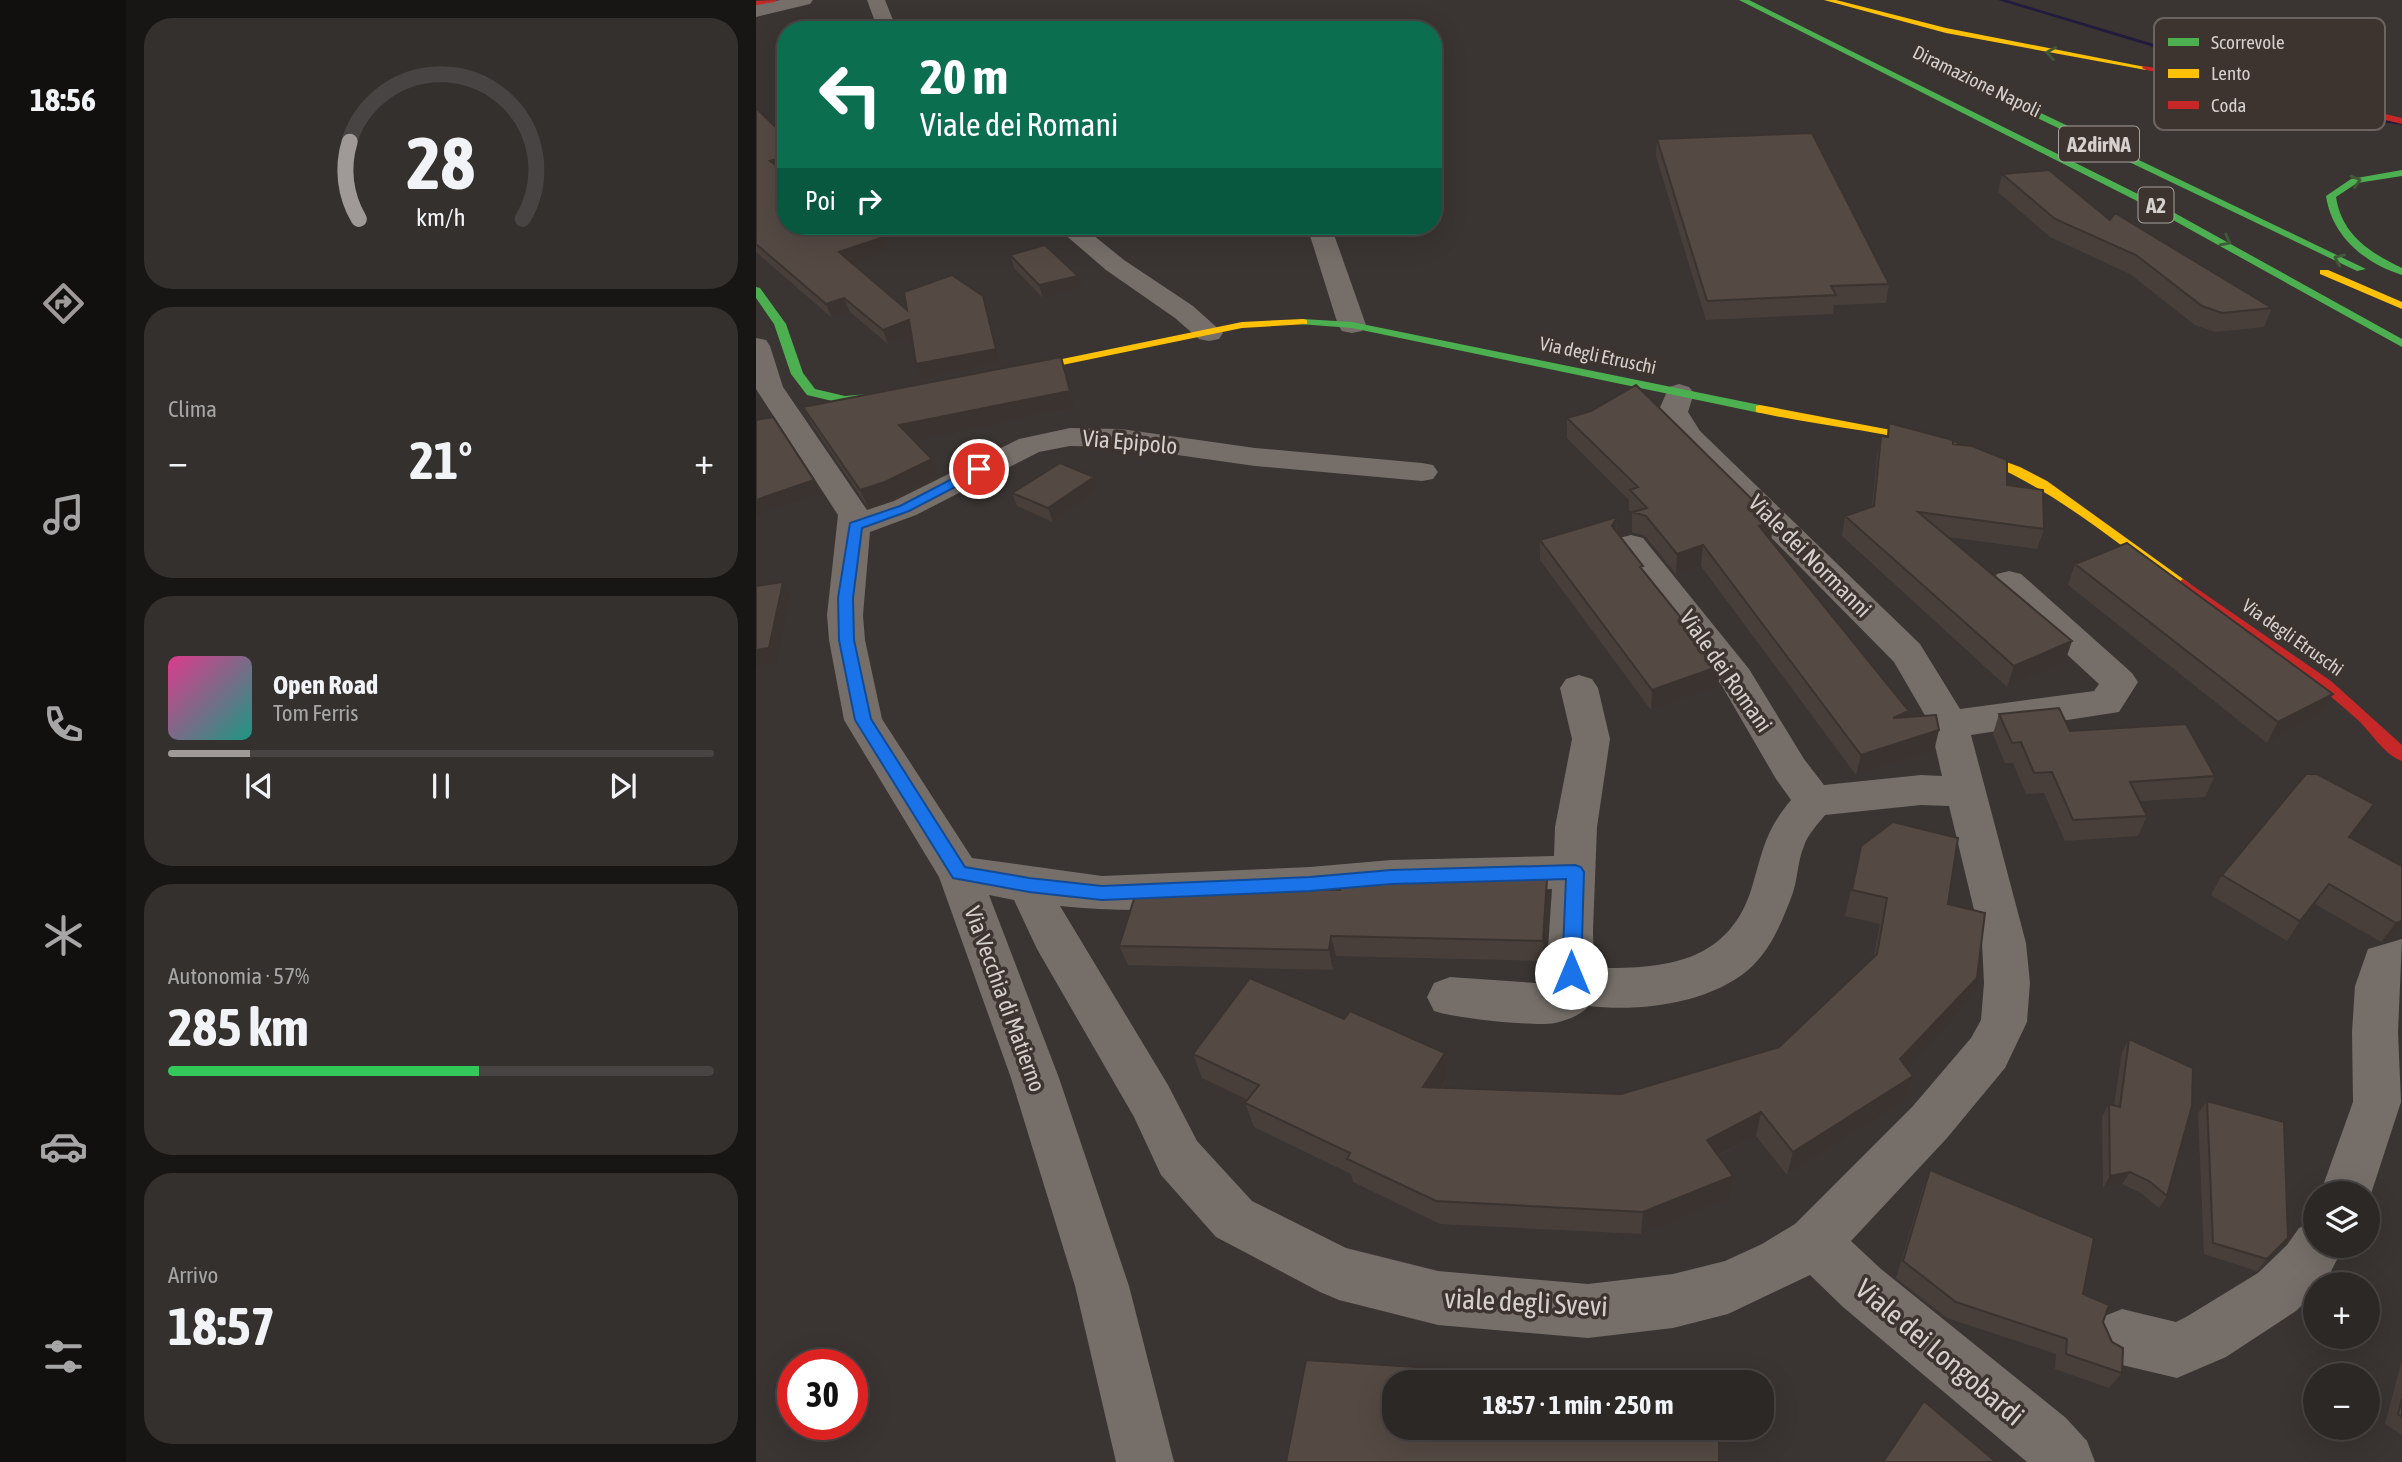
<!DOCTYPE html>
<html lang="it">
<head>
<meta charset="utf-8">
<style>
  body { margin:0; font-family:"Asap Condensed",sans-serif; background:#34302e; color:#f1f3f6; height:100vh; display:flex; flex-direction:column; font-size:26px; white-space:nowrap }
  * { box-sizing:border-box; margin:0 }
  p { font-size:23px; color:#a6a6a7 }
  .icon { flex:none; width:38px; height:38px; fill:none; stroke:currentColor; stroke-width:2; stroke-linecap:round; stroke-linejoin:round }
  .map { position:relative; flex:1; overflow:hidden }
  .drawer { display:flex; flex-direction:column; gap:18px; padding:18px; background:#181615; width:630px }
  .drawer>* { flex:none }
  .guide { position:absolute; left:21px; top:21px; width:665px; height:214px; border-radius:28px; box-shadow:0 7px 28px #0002,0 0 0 2px #484443; background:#0b6e4f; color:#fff; overflow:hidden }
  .controls { position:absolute; left:1547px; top:1181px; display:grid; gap:14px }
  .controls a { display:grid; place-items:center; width:77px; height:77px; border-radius:50%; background:#2c2826; box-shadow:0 7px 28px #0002,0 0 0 2px #484443; font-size:35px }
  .speed { position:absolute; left:21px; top:1349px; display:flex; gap:14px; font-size:35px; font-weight:700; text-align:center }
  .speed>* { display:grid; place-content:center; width:91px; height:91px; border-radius:50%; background:#2c2826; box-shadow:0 7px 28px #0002,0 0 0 2px #484443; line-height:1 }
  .speed .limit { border:10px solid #d22; background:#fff; color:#111 }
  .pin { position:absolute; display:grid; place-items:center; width:60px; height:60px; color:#fff; margin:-30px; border:4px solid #fff; border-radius:50%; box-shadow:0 2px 7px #0007 }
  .me { position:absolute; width:77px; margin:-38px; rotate:0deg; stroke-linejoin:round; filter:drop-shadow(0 0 5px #0008) }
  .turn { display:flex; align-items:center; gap:24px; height:147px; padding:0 28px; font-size:32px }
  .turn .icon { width:91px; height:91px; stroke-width:2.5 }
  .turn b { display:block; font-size:49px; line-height:60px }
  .then { display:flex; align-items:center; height:66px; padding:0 28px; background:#0003; gap:14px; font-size:26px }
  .big { font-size:52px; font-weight:700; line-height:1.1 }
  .drawer .card { flex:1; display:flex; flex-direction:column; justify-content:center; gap:10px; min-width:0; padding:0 24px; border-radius:28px; background:#34302e }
  .drawer .dial { align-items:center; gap:0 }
  .dial svg { height:182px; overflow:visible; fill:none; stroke:#484443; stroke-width:7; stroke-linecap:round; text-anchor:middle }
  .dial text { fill:#f1f3f6; stroke:none }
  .song { display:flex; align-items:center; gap:21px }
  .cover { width:84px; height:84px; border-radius:10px; background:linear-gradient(135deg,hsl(330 70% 55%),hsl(170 70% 35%)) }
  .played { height:7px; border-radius:4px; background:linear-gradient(90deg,#9f9a97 15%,#484443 15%) }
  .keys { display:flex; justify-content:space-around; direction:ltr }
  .heat { display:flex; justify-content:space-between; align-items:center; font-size:38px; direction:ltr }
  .charge { height:10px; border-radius:5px; background:linear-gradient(90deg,#34c759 57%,#484443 0) }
  .trip { position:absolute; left:626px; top:1370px; width:392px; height:70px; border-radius:28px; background:#2c2826; box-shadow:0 7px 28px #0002,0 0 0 2px #484443; font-weight:700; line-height:70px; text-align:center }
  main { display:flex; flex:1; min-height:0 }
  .menu { display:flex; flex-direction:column; width:126px; justify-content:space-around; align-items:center; background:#12100f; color:#a6a6a7 }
  .menu .icon { width:49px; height:49px }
  .menu .current { color:#9f9a97 }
  .menu b { font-size:32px; color:#f1f3f6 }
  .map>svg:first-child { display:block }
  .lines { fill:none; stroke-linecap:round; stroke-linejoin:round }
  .stream { fill:#221b3d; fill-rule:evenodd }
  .street { fill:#756e69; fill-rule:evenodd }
  .fast { fill:#4caf50; fill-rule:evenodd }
  .slow { fill:#ffc107; fill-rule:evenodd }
  .jam { fill:#c62828; fill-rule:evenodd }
  .wall { fill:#483f3a }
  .shaded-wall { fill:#3b332f }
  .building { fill:#544943; stroke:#3b332f; stroke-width:2 }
  .oneway { stroke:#425939 }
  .route { fill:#1a73e8; stroke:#114b97; stroke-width:2 }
  .labels { text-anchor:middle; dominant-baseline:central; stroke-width:7; stroke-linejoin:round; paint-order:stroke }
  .far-street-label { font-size:19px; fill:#d5d0cd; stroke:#3d342f }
  .shield { fill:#3d342f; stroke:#a7a19e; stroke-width:2 }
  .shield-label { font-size:21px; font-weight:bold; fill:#d5d0cd }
  .street-label { font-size:23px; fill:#d5d0cd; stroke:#3d342f }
  .near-street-label { font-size:28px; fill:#d5d0cd; stroke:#3d342f }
  .key { fill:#3d342f; stroke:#6b635e; stroke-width:2 }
  .key-label { font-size:19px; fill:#d5d0cd }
</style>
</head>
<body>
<main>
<nav class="menu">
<b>18:56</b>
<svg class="icon current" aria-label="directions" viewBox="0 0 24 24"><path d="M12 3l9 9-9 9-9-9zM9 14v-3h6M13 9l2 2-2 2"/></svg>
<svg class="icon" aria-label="music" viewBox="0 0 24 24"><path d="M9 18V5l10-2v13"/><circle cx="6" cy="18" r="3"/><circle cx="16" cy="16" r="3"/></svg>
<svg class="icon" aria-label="phone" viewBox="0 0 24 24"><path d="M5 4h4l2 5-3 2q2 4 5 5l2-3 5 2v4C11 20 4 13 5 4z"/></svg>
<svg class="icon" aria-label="climate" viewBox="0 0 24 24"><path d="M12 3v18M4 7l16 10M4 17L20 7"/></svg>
<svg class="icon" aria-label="car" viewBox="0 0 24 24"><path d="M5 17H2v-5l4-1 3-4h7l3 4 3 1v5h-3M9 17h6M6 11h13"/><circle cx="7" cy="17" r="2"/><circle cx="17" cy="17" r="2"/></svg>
<svg class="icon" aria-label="filters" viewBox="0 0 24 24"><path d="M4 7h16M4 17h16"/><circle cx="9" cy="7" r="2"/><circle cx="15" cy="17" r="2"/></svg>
</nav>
<section class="drawer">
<div class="card dial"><svg viewBox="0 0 100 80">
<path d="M14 69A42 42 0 1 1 86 69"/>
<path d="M14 69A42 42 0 0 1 10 35" stroke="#9f9a97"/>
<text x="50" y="56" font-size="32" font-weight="700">28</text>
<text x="50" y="72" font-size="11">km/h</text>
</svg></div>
<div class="card"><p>Clima</p>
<div class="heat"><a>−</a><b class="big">21°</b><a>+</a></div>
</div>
<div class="card">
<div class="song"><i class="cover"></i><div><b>Open Road</b><p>Tom Ferris</p></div></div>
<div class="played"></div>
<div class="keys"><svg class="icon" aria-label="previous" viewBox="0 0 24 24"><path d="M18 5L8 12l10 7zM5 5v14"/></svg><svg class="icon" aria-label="pause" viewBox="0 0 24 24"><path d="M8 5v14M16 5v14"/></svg><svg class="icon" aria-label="next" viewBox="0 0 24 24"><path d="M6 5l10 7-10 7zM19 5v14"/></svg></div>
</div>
<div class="card"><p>Autonomia · 57%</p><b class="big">285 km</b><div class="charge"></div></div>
<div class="card"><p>Arrivo</p><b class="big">18:57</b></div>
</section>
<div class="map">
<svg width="1646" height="1462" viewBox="0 0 1646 1462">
  <rect width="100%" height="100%" fill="#3a3532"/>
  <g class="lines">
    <path class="stream" d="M1242 0H1251L1398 44 1461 77 1456 78 1394 46Z
      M1491 87 1568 109 1646 121V125L1567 113 1489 90 1488 89Z"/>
    <path class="street" d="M24 0H57L54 4 0 17V5Z
      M111 0H129L141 30H122Z
      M299 226H326L368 260 437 306 467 333 463 339 453 341 443 339 419 318 350 270Z
      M551 226H575L610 325 606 331 596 333 586 331 582 325Z
      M0 338 10 340 14 346 27 387 111 510 138 501 263 439 314 428 365 429 499 448 666 463 677 465 682 472 677 479 666 481 499 466 365 447 314 446 283 452 160 515 114 532 107 615 109 640 126 719 216 858 346 876 554 867 635 860 798 856 799 827 816 739 804 688 810 679 823 675 836 679 842 688 854 739 841 827 837 930 838 968C907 969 973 964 996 887 1007 850 1009 831 1035 800L1020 779 966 686 858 545 863 538 875 535 887 538 993 669 1048 759 1068 785 1165 775 1186 776 1174 724 1138 662 922 443 902 412 913 387 923 384 933 387 938 393 932 412 944 431 1164 644 1204 709 1338 691 1343 684 1241 590 1236 582 1241 574 1253 571 1265 574 1376 673 1382 682 1363 712 1215 735 1270 943 1274 983 1271 1022 1249 1068 1191 1138 1095 1241 1125 1269 1310 1418 1331 1441 1339 1462H1271L1087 1307 1054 1275 972 1314 917 1328 832 1338 682 1325 583 1300 564 1292 460 1237 405 1175 378 1117 281 949 258 900 233 895 303 1078 373 1286 418 1462H360L319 1286 255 1078 183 877 88 720 73 640 71 615 82 515 0 389ZM1165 805 1193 806 1226 943 1228 983 1225 1020 1215 1038 1157 1106 1039 1224 1006 1244 969 1261 917 1274 832 1284 682 1271 590 1248 496 1201 441 1141 412 1085 304 906C411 918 529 900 636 894 689 891 743 891 796 889L792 948 798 981 795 984 694 977 678 983 671 997 678 1011C698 1018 779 1027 799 1023 811 1020 824 1016 833 1006 882 1012 952 1004 992 970 1014 951 1025 924 1035 898 1042 881 1041 862 1048 846 1052 834 1062 824 1069 815Z
      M1646 939 1642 1032 1645 1102 1612 1203V1194H1564L1597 1102 1596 1032 1599 986 1612 949Z
      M1559 1221V1246H1588L1569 1283 1559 1284V1292L1540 1311 1470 1357 1421 1378 1366 1365 1346 1357 1338 1337 1346 1317 1366 1309 1420 1322 1430 1317 1502 1273 1531 1245 1543 1228Z"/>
    <path class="fast" d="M983 0H993L1406 206 1646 339V347L1399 210Z
      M1158 55H1164L1610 269 1601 271 1158 59Z
      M1646 170V176L1601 183 1580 197C1586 235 1613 252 1646 268V275C1608 263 1576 236 1570 196L1595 179Z
      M0 287 4 288 30 324 47 373 59 389 89 396 136 392 140 393V399L89 404 51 395 35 374 18 324 0 298Z
      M547 319 596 322 1004 405 1010 409 1004 413 596 328 543 324V320Z"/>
    <path class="slow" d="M1068 0H1080L1190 28 1394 68 1390 70 1190 33Z
      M1564 270H1572L1646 302V309L1564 274Z
      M547 319 551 320V324L486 328 257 375 251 372 257 369 486 322Z
      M1004 405 1193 441 1264 467 1291 481 1434 584 1432 587H1422C1349 535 1278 472 1189 448 1127 431 1062 426 1000 412V406Z"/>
    <path class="jam" d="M20 0 19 2 0 5V1Z
      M1387 66 1503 84 1646 118V124L1503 90 1390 70 1386 68Z
      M1427 579 1575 681 1646 745V761C1630 756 1615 733 1603 721 1548 670 1483 630 1422 587L1420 584Z"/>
  </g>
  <path class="wall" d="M0 108 30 137V171H29L30 226 128 237 133 250 96 263 151 310H232L245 363 166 379 155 335 132 344 94 312 76 318 0 252Z
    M901 139 1133 284 1130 303 1078 305 1077 314 950 320 900 156Z
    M1246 174 1516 308 1508 327 1459 332 1439 325 1374 274 1294 237 1242 192Z
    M254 255 326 288 287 298 258 268Z
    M305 357 319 408 157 440 176 459 183 476 137 499 112 507 55 423 47 407Z
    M811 418 1017 520 1015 541 1178 751 1100 775 945 566 920 574 889 536 876 532V514L873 510V500L811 438Z
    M1133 423 1197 444 1251 485 1288 529 1281 549 1192 537 1309 662 1251 687 1086 536 1089 516 1116 506 1121 456 1125 436H1131Z
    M342 490 297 522 261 506 256 493Z
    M861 517V532L887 571 964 666 962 687 895 710 784 560V540Z
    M1319 564 1565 714 1511 743 1312 585Z
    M1243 714 1314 731 1459 776 1449 797 1384 801 1391 816 1382 836 1309 841 1288 793 1270 794 1257 763H1249L1237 734Z
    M1618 804 1595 838 1646 926 1636 939 1625 942 1559 904 1531 941 1455 895 1466 875Z
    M1105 846 1192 904 1211 1003 1150 1068 1157 1076 1149 1101 1031 1175 1000 1136 962 1156 973 1199 885 1234 684 1224 597 1182 595 1174 498 1127 489 1103 492 1100 446 1078 437 1054 588 1019 689 1053 692 1077 686 1088 865 1094 1023 1047 1118 956 1124 924 1089 916Z
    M791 879V899L788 961 580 956 577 970 372 965 363 946 584 890Z
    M1373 1039 1411 1196 1403 1208 1385 1193 1366 1184 1347 1188 1346 1117 1353 1104 1358 1106 1366 1052Z
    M1451 1101 1532 1238 1501 1271 1448 1254 1442 1113Z
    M1174 1170 1347 1322 1366 1373 1353 1388 1299 1369 1300 1354 1191 1318 1140 1278 1167 1188Z
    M1646 1360V1435L1629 1424Z"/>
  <path class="shaded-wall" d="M30 157V171L20 174 14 161Z
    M480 226H538L482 233Z
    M128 237 133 250 89 266 83 252Z
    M322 276 326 288 287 298 283 285Z
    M227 296 232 310 245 363 166 379 160 364Z
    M88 298 94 312 76 318 70 304Z
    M153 320 158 334 132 344 127 330Z
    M305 357 319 408 150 442 143 425Z
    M176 459 183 476 137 499 112 507 104 490Z
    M338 477 342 490 297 522 292 508Z
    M58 480 64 493 0 515V500Z
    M861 517 860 537 856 526Z
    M1017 520 1015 541 1003 526Z
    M947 545 945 566 920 574 921 554Z
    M27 582 34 595 21 662 0 666V650Z
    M1316 641 1309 662 1251 687 1258 666Z
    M964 666 962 687 895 710 896 690Z
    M1577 694 1565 714 1511 743 1522 722Z
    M1153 711 1148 732 1137 718Z
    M1183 730 1178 751 1100 775 1105 755Z
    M1618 804 1605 825 1580 858 1593 837Z
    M791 879V899L788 961 787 941Z
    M1573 884 1559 904 1531 941 1544 921Z
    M1646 921V926L1636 939 1625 942 1640 923Z
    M575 936 580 956 577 970 573 950Z
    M1221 978 1211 1003 1136 1084 1144 1059Z
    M689 1053 692 1077 671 1111 667 1087Z
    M1157 1076 1149 1101 1031 1175 1037 1152Z
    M1005 1112 1000 1136 947 1163 951 1140Z
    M1374 1172 1366 1184 1347 1188 1354 1176Z
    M977 1176 973 1199 885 1234 887 1212Z
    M1532 1238 1522 1250 1501 1271 1511 1259Z"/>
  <path class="building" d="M0 108 30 137V157L14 161 30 172V226H113L128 237 83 252 151 310 148 292 196 275 227 296 240 349 160 364 153 320 127 330 88 298 70 304 0 244Z
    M1056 133 1133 284 1075 286 1080 295 951 301 901 139Z
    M1293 170 1354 220 1359 213 1516 308 1466 313 1446 306 1380 255 1299 219 1246 174Z
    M289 245 322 276 283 285 254 255Z
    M305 357 314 391 143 425 176 459 129 482 104 490 47 407Z
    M880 385 1017 520 1003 526 1153 711 1137 718 1180 715 1183 730 1105 755 947 545 921 554 890 516 877 512 891 508 874 490 882 487 811 418 835 411Z
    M17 417 58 480 0 500V420Z
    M1133 423 1197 440V444L1216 446 1251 460V485L1287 490 1288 529 1162 512 1316 641 1258 666 1089 516 1118 506 1125 436 1132 437Z
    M304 463 338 477 292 508 256 493Z
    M861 517 856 526 887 566 884 567 964 666 896 690 784 540Z
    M1371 543 1577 694 1522 722 1319 564Z
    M27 582 13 648 0 650V586Z
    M1303 708 1314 731 1430 724 1459 776 1374 782 1391 816 1317 820 1296 772 1278 773 1265 742 1256 743 1243 714Z
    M1550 774H1561L1618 804 1593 837 1646 866V921L1640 923 1573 884 1544 921 1466 875Z
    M1137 822 1202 838 1192 904 1229 913 1221 978 1144 1059 1157 1076 1037 1152 1005 1112 951 1140 977 1176 887 1212 680 1201 591 1159 594 1153 489 1103 503 1085 437 1054 494 978 588 1019 594 1011 689 1053 667 1087 865 1094 1023 1047 1121 954 1131 898 1096 890 1105 846Z
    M648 876 791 879 787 941 575 936 573 950 363 946 380 893 482 888 584 890 586 880Z
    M1373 1039 1437 1068 1436 1106 1411 1196 1393 1181 1374 1172 1354 1176 1353 1104 1364 1107Z
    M1451 1101 1528 1122 1532 1238 1511 1259 1457 1243Z
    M1174 1170 1338 1238 1327 1294 1353 1305 1347 1322 1356 1342 1367 1348 1366 1373 1310 1354 1311 1339 1200 1302 1147 1261Z
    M550 1360 897 1382H639V1428H963V1462H530Z
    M1646 1399V1417L1642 1414Z
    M1168 1401 1240 1462H1127Z"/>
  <defs><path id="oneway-chevron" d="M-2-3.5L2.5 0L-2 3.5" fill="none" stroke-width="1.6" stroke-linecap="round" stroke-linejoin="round" transform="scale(1.75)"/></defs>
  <g class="oneway">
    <use href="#oneway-chevron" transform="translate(1295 53) rotate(-170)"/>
    <use href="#oneway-chevron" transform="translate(1600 181) rotate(-17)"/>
    <use href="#oneway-chevron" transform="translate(1470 241) rotate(28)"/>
    <use href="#oneway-chevron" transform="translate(1583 259) rotate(-156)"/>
  </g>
  <path class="route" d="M223 465 230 469 228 472 153 511 106 528 97 598 98 640 115 719 209 867 273 878 346 886 554 877 635 870 819 865 825 867 828 872 825 973 822 978 815 981 809 978 806 973 810 879 635 884 554 891 346 900 273 892 197 878 99 720 83 640 82 598 94 523 144 506Z"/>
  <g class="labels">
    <g class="far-street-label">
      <text transform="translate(1221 81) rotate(26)">Diramazione Napoli</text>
      <text transform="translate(842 355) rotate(12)">Via degli Etruschi</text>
      <text transform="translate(1537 637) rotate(35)">Via degli Etruschi</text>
    </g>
    <g class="shield">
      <rect x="1303" y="126.5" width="80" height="35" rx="5"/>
      <rect x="1382.5" y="187.5" width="35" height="35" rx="5"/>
    </g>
    <g class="shield-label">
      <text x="1343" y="144">A2dirNA</text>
      <text x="1400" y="205">A2</text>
    </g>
    <g class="street-label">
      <text transform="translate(374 442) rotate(5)">Via Epipolo</text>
      <text transform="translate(1054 556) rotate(45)">Viale dei Normanni</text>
      <text transform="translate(970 671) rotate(55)">Viale dei Romani</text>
      <text transform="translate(249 999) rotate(70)">Via Vecchia di Matierno</text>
    </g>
    <g class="near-street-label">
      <text transform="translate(770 1302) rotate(3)">viale degli Svevi</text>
      <text transform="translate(1184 1352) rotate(40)">Viale dei Longobardi</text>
    </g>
  </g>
  <rect x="1398" y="18" width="231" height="112" rx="10" class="key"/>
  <rect x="1412" y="38" width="31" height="8" fill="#4caf50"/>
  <rect x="1412" y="69" width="31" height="9" fill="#ffc107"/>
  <rect x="1412" y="101" width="31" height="8" fill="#c62828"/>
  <g class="key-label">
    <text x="1455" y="49">Scorrevole</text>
    <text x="1455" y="80">Lento</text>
    <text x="1455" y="112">Coda</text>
  </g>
</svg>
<div class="controls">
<a><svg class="icon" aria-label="layers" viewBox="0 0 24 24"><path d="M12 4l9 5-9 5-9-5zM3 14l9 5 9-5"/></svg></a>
<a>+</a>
<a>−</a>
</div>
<div class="speed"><div class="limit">30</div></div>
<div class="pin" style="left:223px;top:469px;background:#d93025"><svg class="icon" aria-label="arrive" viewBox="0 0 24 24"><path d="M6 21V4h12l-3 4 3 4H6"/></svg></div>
<svg class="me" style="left:815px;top:973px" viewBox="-20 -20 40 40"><circle r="19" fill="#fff"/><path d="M0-13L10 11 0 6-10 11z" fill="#1a73e8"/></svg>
<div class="trip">18:57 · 1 min · 250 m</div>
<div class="guide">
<div class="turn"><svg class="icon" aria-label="left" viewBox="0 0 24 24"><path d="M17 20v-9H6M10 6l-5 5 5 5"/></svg><div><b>20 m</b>Viale dei Romani</div></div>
<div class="then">Poi<svg class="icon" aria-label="right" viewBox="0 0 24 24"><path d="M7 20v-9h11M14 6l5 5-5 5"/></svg></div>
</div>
</div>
</main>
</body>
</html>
